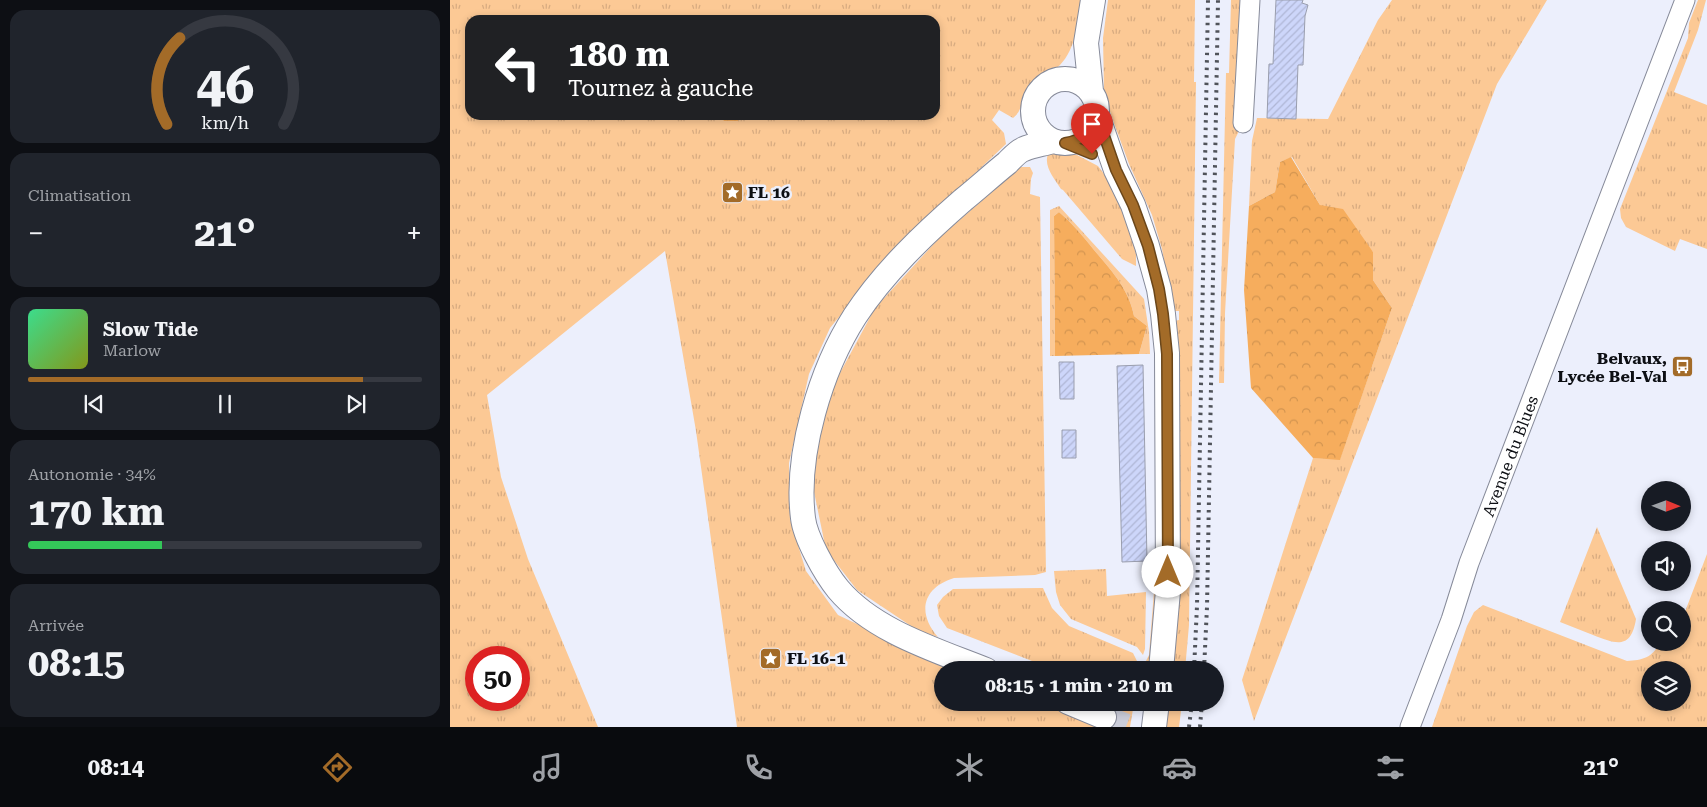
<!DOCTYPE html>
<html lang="fr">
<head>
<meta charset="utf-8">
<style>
  body { margin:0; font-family:"Roboto Serif",serif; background:#20242c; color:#f1f3f6; height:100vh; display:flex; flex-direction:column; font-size:19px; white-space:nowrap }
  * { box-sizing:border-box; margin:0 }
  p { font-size:16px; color:#9ea1a6 }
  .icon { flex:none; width:28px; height:28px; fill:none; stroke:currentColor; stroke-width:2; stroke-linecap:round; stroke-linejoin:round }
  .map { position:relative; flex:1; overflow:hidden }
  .side { display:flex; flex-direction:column; gap:10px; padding:10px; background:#0d0f14; width:450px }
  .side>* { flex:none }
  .guide { position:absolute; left:15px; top:15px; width:475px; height:105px; border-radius:15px; box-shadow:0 2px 8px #0003; background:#202124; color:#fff; overflow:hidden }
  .needle { width:32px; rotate:91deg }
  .buttons { position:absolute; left:1191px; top:481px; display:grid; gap:10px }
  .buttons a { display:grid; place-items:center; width:50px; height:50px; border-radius:50%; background:#171b24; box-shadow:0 2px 8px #0003; font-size:25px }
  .speed { position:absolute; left:15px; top:646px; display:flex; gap:10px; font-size:25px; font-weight:700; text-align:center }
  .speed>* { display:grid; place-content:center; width:65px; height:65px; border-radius:50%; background:#171b24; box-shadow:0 2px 8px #0003; line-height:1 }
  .speed .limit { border:8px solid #d22; background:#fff; color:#111 }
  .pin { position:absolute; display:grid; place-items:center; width:42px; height:42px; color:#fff; margin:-51px -21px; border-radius:50% 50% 50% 0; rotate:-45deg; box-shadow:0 0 5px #0007 }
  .pin .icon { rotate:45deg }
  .me { position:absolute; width:55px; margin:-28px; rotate:0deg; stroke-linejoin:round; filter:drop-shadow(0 0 4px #0008) }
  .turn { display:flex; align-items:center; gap:18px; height:105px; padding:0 20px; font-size:22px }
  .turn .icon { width:65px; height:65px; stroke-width:2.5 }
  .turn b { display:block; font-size:35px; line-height:42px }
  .big { font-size:38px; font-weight:700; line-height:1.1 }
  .side .widget { flex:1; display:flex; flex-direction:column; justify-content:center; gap:8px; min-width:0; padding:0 18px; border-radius:15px; background:#20242c }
  .side .dial { align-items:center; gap:0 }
  .dial svg { height:130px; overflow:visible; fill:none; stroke:#363941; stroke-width:7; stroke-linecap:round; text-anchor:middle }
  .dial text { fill:#f1f3f6; stroke:none }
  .song { display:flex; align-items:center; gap:15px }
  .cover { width:60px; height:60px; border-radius:8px; background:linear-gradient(135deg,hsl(150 70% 55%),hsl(70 70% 35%)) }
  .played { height:5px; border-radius:2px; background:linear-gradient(90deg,#a36b28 85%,#363941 85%) }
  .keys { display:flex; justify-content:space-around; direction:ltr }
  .heat { display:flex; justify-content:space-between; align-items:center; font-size:28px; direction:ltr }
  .charge { height:8px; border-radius:4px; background:linear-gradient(90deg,#34c759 34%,#363941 0) }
  .trip { position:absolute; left:484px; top:661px; width:290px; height:50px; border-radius:25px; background:#171b24; box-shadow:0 2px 8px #0003; font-weight:700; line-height:50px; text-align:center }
  .dock { display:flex; height:80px; justify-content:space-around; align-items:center; background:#090b0e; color:#9ea1a6 }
  .dock .icon { width:35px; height:35px }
  .dock .on { color:#a36b28 }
  .dock b { font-size:22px; color:#f1f3f6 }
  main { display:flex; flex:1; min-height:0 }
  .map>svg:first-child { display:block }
  .grass { fill:url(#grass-tufts); fill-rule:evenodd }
  .forest { fill:url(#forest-crowns) }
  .building { fill:url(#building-hatch); stroke:#9a9eae }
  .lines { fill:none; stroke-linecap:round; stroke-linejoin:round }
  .major-tunnel { stroke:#cbcdd9; stroke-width:24; stroke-dasharray:24 12; stroke-linecap:butt }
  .minor-casing { stroke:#868a99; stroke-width:21 }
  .major-casing { stroke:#868a99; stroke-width:26 }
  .minor { stroke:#fff; stroke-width:19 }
  .major { stroke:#fff; stroke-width:24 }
  .rail { stroke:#50535a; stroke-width:4; stroke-dasharray:2.5 5; stroke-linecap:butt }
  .route-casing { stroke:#6a461a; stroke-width:12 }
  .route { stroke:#a36b28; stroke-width:9 }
  .labels { text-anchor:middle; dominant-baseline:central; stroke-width:5; stroke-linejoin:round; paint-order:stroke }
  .poi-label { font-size:16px; font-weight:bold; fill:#0d0f14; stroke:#eceffc; text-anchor:start }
  .street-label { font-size:16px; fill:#0d0f14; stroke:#eceffc }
</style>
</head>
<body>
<main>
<section class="side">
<div class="widget dial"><svg viewBox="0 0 100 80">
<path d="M14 69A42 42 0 1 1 86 69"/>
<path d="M14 69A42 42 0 0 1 22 16" stroke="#a36b28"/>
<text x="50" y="56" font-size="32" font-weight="700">46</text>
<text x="50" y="72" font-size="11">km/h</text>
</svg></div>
<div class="widget"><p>Climatisation</p>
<div class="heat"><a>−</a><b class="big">21°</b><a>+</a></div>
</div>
<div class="widget">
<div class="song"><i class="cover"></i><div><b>Slow Tide</b><p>Marlow</p></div></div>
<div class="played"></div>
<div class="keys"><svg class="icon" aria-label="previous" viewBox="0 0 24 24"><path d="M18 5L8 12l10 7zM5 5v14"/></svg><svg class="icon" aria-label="pause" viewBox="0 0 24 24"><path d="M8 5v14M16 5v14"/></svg><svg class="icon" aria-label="next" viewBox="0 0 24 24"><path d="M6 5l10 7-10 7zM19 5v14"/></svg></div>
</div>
<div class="widget"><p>Autonomie · 34%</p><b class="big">170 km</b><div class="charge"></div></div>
<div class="widget"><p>Arrivée</p><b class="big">08:15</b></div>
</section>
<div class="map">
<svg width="1257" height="727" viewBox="0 0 1257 727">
  <defs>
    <pattern id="grass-tufts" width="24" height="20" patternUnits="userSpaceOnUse" patternTransform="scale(1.25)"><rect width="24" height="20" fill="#fcc995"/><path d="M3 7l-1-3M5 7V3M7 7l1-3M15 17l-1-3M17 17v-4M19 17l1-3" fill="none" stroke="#d7ab80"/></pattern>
    <pattern id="forest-crowns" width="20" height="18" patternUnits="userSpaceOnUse" patternTransform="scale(1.25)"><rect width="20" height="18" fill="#f6ad5d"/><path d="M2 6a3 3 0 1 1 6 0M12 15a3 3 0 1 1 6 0" fill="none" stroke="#d29450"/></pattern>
    <pattern id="building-hatch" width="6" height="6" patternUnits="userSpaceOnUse" patternTransform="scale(1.25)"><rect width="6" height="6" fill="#cdd6fa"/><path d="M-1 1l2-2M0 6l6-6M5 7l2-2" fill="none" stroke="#afb6d5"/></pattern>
  </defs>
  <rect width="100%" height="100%" fill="#eceffc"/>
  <path class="grass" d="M0 0H633C628 21 626 49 610 65 602 73 590 76 582 85 572 94 574 110 563 118L549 110 542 120 554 133 556 144 445 249 380 328 359 374 339 463 340 519 356 571 388 615 479 658 510 670H492V702L594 703 651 724 659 703H684L680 727H287L246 431 215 251 37 395 51 477 78 559 148 727H0ZM20 20H485V115H20ZM26 658H69V700H26Z
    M658 0H745L744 82H746L739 625 735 670H723L730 590V459L724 321 729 320V311H723L712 249 702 215 679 164 661 115 654 90 653 38Z
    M781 0H800L793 123 785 139 775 313 774 383H769L776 73H779Z
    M942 0H1097L1047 84 804 721 792 680 863 458 890 459 942 308 923 280V252L870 205 842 157 830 162 825 192 799 206 802 141 807 118 878 119 928 20Z
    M1248 0H1256L1248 30 1224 92 1257 105V249L1230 239 1225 251 1176 227 1171 218 1170 209 1238 38 1239 23Z
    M599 152 627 155 648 166 670 195 686 254V266L672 259 613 190 611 189C604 178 592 165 599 152Z
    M571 167H580L583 173 581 179 580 194 590 197 596 572 585 575 504 578C472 588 467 613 488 637L467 630 407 590 376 550 363 487 366 442 384 384 425 308 491 236Z
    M609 206 694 299 699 332 700 354H689L697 326 684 316C679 289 661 270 644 250 633 236 622 223 609 212L604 216 605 356H600V210Z
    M1147 527 1186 619C1181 650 1166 644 1143 635 1132 631 1121 626 1110 622Z
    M1257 554V727H982L1017 626 1024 612 1033 605 1177 661C1192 660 1203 658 1209 643L1232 642 1233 617ZM1200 670H1232V702H1200Z
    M656 569 657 596 696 592 695 649 693 655 687 647 621 619 610 605 606 592 604 571Z
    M593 588 602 608 619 626 683 653 688 663 687 670H605L497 628 489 616 487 605 493 597 503 589Z
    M704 591H709L703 670H695V663L699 655Z
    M720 703H732L729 727H715Z"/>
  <path class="forest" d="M270 115H290L288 121H274Z
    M841 157 870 205 893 209 923 252V280L942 308 890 460 863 458 801 388 794 290 799 206 825 192 830 162Z
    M609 212C622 223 633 236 644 250 661 270 679 289 684 316L697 326 689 354 605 356 604 216Z"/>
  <path class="building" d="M826 0H853L852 3 858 5 855 16 853 65H848L846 119 817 118 819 64H823Z
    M609 362H624V399H610Z
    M693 365 697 561 672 562 667 366Z
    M612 430H626V458H612Z"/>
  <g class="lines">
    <path class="major-tunnel" d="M654 717 680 727"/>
    <defs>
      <g id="minor">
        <path d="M793 123 800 0"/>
        <path id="s1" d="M960 727 1001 620 1019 563 1235 0"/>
      </g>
      <path id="major" d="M583 111a32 32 0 1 1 64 0a32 32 0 1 1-64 0Z
        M641 91 636 43 643 0
        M647 115 666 170 683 205 697 246 709 289 713 314 717 353 718 591 711 670
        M536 670C486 650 423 631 388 589 375 573 355 537 353 518 345 454 371 369 405 316 434 272 474 234 513 200 528 188 542 175 557 163 562 158 568 151 574 149 583 145 594 144 603 141
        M618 702 654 717
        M704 727 707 702"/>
    </defs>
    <use href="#minor" class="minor-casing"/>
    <use href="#major" class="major-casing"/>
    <use href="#minor" class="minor"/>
    <use href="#major" class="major"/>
    <path class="rail" d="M744 670 747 606 758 0
      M754 670 757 607 768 0
      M739 727 742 702
      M750 727 752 702"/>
  </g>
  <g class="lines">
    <defs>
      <path id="route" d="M642 154 615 143C633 140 642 132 647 115L666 170 683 205 698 246 709 289 713 314 717 354 718 572"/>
    </defs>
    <use href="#route" class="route-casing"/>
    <use href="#route" class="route"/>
  </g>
  <defs>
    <symbol id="sight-square" viewBox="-11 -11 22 22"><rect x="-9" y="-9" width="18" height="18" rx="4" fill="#a36b28" stroke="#eceffc"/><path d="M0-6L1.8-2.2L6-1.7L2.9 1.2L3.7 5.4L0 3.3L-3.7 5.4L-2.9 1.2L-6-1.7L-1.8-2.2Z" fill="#fff"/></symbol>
    <symbol id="bus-square" viewBox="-11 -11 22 22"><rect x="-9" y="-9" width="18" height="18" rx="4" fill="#a36b28" stroke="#eceffc"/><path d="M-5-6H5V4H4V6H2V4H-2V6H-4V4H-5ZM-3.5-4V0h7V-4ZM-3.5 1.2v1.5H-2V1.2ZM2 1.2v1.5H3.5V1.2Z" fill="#fff"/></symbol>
  </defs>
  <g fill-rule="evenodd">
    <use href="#sight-square" x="270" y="180" width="25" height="25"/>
    <use href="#bus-square" x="1220" y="354" width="25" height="25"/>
    <use href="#sight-square" x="308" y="646" width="25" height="25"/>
  </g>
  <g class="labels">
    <g class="poi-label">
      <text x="298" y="192">FL 16</text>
      <text x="1217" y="358" text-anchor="end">Belvaux,<tspan x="1217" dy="18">Lycée Bel-Val</tspan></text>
      <text x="337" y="658">FL 16-1</text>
    </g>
    <g class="street-label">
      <text stroke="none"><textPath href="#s1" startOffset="289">Avenue du Blues</textPath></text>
    </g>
  </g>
</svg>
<div class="buttons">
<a><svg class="needle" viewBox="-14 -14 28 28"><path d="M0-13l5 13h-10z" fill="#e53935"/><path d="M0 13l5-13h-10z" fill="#9ea1a6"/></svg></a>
<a><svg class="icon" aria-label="sound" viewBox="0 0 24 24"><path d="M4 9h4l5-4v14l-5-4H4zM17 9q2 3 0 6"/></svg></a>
<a><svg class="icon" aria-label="search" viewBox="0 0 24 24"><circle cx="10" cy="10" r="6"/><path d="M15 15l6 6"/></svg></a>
<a><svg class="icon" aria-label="layers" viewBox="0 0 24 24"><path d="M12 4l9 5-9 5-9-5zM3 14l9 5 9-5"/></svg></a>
</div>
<div class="speed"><div class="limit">50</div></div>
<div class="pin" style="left:642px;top:154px;background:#d93025"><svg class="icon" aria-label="arrive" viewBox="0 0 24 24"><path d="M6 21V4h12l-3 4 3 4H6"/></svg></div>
<svg class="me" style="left:718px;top:572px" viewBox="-20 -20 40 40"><circle r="19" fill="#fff"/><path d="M0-13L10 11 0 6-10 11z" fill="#a36b28"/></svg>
<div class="trip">08:15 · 1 min · 210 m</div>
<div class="guide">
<div class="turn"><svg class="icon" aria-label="left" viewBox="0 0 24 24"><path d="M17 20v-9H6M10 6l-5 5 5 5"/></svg><div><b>180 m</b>Tournez à gauche</div></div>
</div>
</div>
</main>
<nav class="dock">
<b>08:14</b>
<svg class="icon on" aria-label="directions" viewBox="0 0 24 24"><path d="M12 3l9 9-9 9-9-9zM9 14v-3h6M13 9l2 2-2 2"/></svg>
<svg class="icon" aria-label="music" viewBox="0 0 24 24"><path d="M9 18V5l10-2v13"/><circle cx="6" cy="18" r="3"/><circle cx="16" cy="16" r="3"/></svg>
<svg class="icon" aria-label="phone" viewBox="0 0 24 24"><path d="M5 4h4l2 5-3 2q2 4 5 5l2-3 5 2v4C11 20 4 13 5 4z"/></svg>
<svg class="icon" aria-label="climate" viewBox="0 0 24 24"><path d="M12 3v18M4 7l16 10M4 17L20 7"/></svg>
<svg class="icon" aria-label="car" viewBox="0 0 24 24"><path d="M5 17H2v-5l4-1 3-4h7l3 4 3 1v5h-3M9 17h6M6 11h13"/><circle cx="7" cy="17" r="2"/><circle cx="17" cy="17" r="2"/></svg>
<svg class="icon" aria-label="filters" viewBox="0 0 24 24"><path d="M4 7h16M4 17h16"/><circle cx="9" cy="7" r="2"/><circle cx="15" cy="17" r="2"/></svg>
<b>21°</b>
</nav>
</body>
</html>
